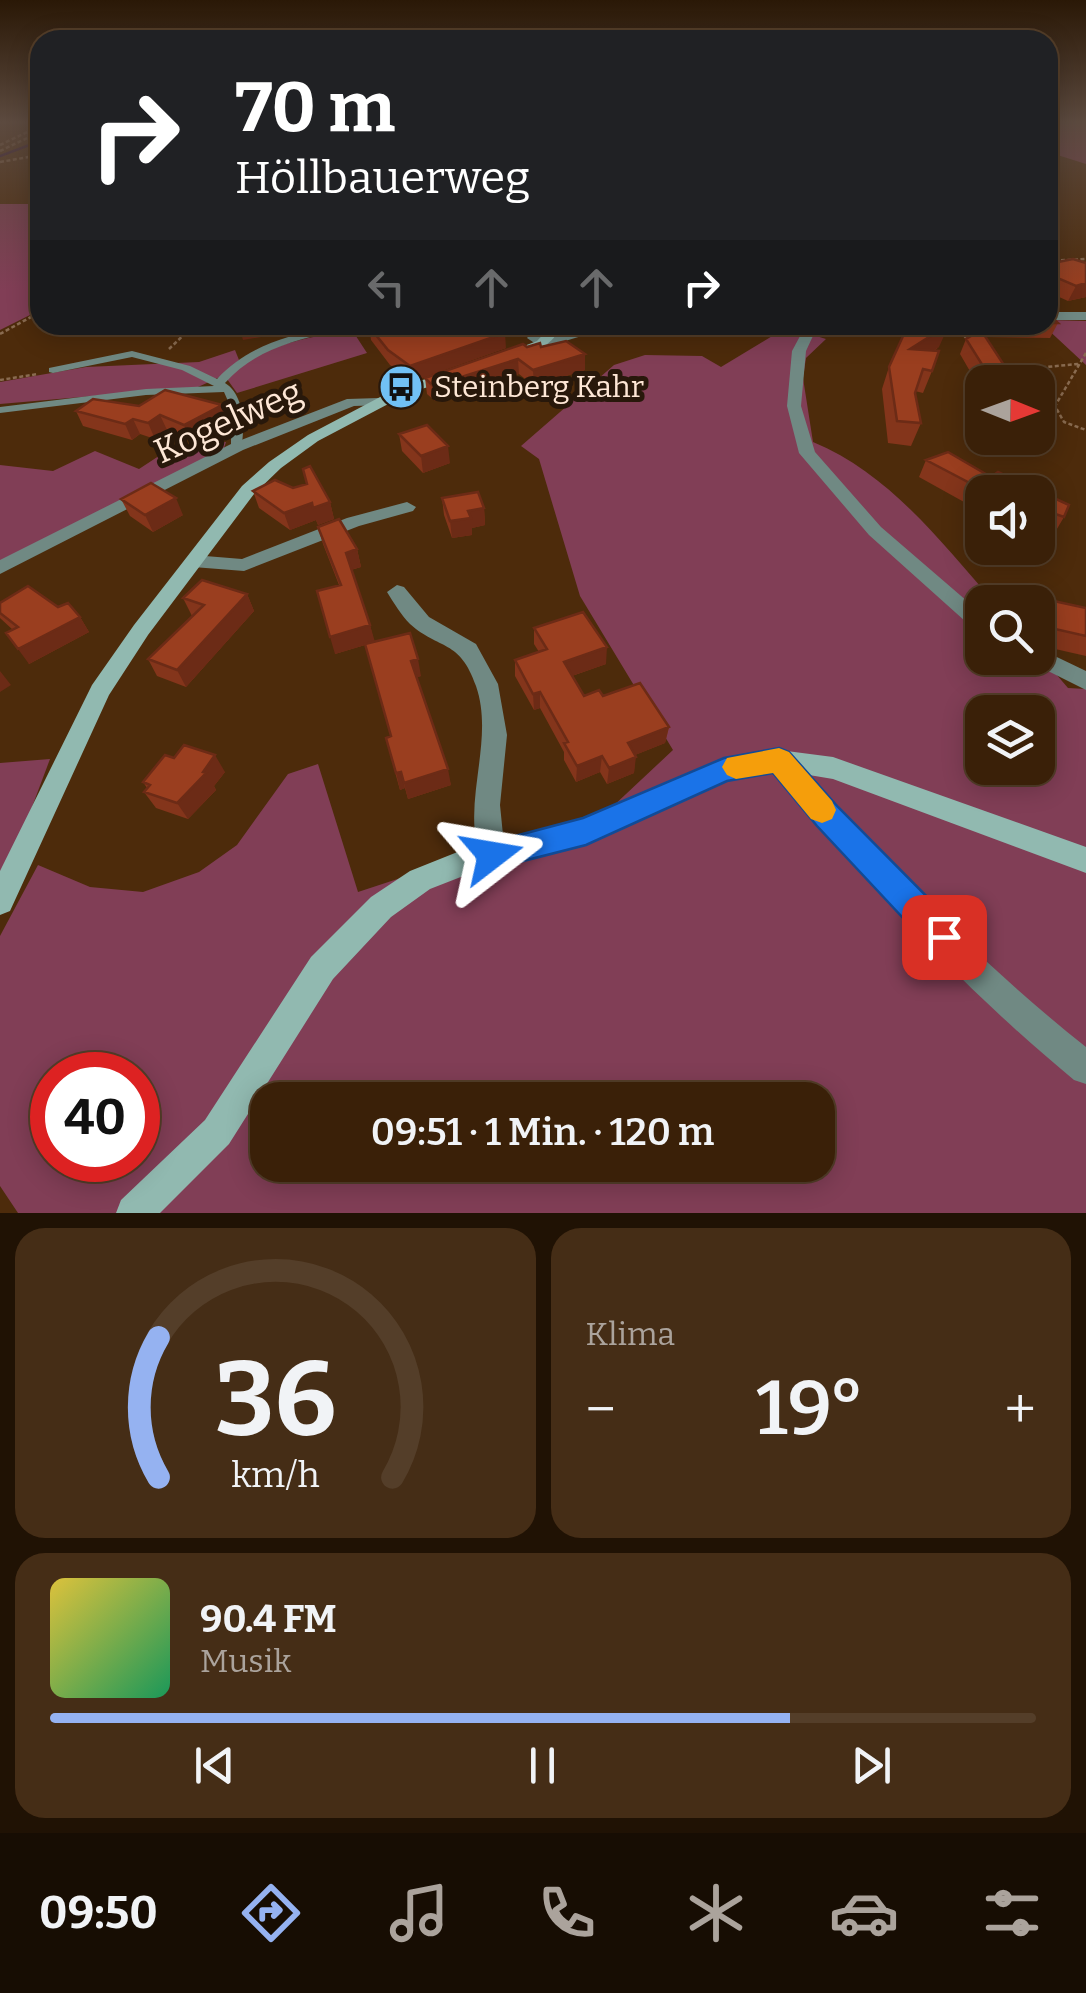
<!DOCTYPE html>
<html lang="de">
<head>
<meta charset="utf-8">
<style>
  body { margin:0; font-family:Bitter,serif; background:#452d16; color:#f1f3f6; height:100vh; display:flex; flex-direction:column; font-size:38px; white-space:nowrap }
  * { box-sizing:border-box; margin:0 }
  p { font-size:32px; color:#aba39c }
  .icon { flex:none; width:55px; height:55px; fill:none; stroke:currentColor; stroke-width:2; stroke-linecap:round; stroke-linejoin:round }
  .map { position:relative; height:1213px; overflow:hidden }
  .drawer { display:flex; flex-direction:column; gap:15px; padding:15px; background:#201204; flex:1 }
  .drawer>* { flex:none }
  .banner { position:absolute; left:30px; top:30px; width:1028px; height:305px; border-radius:30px; box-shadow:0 5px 25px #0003,0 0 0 2px #543e29; background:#202124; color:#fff; overflow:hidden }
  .needle { width:65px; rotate:91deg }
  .controls { position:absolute; left:965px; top:365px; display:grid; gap:20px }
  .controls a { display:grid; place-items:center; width:90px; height:90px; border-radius:20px; background:#3a2008; box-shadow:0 5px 25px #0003,0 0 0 2px #543e29; font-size:50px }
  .speed { position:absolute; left:30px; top:1052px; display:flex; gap:20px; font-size:50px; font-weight:700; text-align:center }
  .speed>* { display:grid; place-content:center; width:130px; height:130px; border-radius:50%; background:#3a2008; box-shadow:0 5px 25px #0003,0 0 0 2px #543e29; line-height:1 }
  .speed .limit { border:15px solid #d22; background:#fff; color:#111 }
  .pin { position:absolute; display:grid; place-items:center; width:85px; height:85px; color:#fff; margin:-42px; border-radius:20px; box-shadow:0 5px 15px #0006 }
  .me { position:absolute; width:110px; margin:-55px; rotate:76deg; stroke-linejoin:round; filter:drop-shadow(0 0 8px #0008) }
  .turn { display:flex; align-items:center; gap:35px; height:210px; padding:0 40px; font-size:45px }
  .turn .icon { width:130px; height:130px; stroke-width:2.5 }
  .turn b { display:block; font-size:70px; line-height:85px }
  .lanes { display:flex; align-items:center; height:95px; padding:0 40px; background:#0003; justify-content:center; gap:50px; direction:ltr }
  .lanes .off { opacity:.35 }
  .big { font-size:75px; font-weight:600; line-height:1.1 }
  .drawer .tile { flex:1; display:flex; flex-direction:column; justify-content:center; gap:15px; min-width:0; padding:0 35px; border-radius:30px; background:#452d16 }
  .drawer .dial { align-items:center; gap:0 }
  .dial svg { height:260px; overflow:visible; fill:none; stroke:#543e29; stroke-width:7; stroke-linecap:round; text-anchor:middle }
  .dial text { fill:#f1f3f6; stroke:none }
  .song { display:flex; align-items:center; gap:30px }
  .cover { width:120px; height:120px; border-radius:15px; background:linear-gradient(135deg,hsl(50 70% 55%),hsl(150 70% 35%)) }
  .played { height:10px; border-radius:5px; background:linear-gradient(90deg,#95b2f1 75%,#543e29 75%) }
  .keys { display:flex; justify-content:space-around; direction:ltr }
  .heat { display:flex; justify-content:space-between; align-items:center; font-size:55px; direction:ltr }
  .drawer .tiles { flex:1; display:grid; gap:15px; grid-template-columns:1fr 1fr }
  .tile:last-child { grid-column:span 2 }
  .trip { position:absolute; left:250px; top:1082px; width:585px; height:100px; border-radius:30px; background:#3a2008; box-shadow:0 5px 25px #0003,0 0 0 2px #543e29; font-weight:600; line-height:100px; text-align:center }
  .dock { display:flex; height:160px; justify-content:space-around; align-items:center; background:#170d03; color:#aba39c }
  .dock .icon { width:70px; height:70px }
  .dock .selected { color:#95b2f1 }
  .dock b { font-size:45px; color:#f1f3f6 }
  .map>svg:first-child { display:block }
  .green { fill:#813e56; fill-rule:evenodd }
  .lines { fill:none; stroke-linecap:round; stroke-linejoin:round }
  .stream { stroke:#200340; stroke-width:2.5 }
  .path { stroke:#896b50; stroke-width:2.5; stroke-dasharray:4 2.5; stroke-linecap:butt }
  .lane { fill:#708983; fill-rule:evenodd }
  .street { fill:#708983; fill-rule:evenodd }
  .secondary { fill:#91b9b0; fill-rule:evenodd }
  .wall { fill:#84351b }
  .shaded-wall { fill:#6c2b16 }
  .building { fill:#9a3e1f; stroke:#6c2b16; stroke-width:2.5 }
  .route { fill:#1a73e8; stroke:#114b97; stroke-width:2.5 }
  .slow { fill:#f59e0b }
  .labels { text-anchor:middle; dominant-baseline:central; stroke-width:10; stroke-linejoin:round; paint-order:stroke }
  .far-poi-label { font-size:30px; fill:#fee7d6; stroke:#28180b; text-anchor:start }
  .street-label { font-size:35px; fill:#fee7d6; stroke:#28180b }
</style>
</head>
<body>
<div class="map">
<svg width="1086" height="1213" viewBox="0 0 1086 1213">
  <rect width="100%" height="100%" fill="#4d2b0b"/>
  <path class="green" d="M1048 121H1086V164L1048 152Z
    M0 204H40V212L28 226 40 231V310L0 330Z
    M1048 320 1086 321V365L1043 325H1048Z
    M787 327 826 339 806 358 803 378 813 442C890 474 940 541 994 602H982V658H1038V653L1068 688 1086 689V1213H18L0 1186V936L38 865 90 887 143 892 199 872 237 845 288 774 318 764 358 892 610 809 673 750 580 596 539 459 521 446 614 365 645 355 702 356 721 367ZM982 712H1038V768H982ZM52 1075H138V1160H52ZM268 1100H818V1165H268Z
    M352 330 367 353 237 393 227 379C260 344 306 338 352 330Z
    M235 350 239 360 222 376 198 387 0 404V382L86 367 199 362Z
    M226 442 224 448 0 564V465L53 471 95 451 139 469 168 450Z
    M50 759 23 831 0 873V763Z"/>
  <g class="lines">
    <path class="stream" d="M0 156 40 141"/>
    <path class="path" d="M0 145 40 126
      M0 151 40 132
      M0 162 40 155
      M1048 261 1086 259
      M955 325 968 340
      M0 334 40 312
      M169 349 194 325
      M1086 353 1055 406 1064 422 1086 430
      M1003 371 1078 364
      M0 380 38 374"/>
    <path class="lane" d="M329 327 332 328V332C291 341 254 351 225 383 245 395 245 429 241 449L237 451 231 447V408L224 392 146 395 0 413V407L146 389 214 386 182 370 132 357 53 373 49 372V368L132 351 190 366 217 379C248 346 286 336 329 327Z"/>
    <path class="street" d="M1048 312H1086V320H1048Z
      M538 325H551L541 337 544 340 598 325H618L542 348 527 338Z
      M806 325H818L806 351 801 406 815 452 881 527 982 614V632L975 630 869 535 799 453 787 406 792 351Z
      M379 398 386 402 384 405 354 406 243 450 0 574V560L231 444 347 399Z
      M407 502 416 507 413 511 359 526 244 571 193 567 184 561 193 555 242 559 347 518Z
      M397 585 404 587 429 617 476 644 498 684 507 735 500 805 505 855 501 864 492 868 483 864C458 807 496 744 476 686 460 639 439 650 410 624 401 615 394 603 387 592Z
      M1038 648 1086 671V690L1030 662 1028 658H1038Z
      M779 750 788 753C880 858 976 960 1086 1047V1084L1074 1080C961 987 864 880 770 767L767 760 770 753Z"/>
    <path class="secondary" d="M552 325H565C551 343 536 357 511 357V351L537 341Z
      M451 372 458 376 456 379 411 392 318 441 281 468 254 494 148 635 109 695 10 911 0 915V871L92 685 134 625 242 486 269 462 308 435 401 386Z
      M779 750 833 757 1086 847V873L833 779 779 770 727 780 586 843 471 873 430 889 391 917 333 979 229 1144 160 1213H116L121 1200 205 1120 311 957 371 897 410 871 470 847 584 820 724 759Z"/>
  </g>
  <path class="wall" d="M1073 259 1086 297 1068 301 1048 292V264Z
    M1048 314 1058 323 1050 338 985 337 1015 382H982V392L960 354 966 339 973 335 965 325H1048Z
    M369 325 506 348 413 381 390 365 371 340Z
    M527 347H541L585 370 534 386 519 374 435 401 427 394 425 378Z
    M939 347 934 351 932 371 923 393 915 391V393L921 423 911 446 888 443 882 389 889 367Z
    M222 405 227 420 190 441 167 430 155 439 140 434 132 440 83 426 76 411 139 406Z
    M399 434 450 463 423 473 402 451Z
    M948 452 991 477 998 472 1069 505 1064 517 1054 534 1038 528V492H982V512L919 477 926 460Z
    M293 488 330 502 334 519 318 525 316 520 290 530 259 508 253 491Z
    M442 498 484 508 485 525 472 528V535L452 538 444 515Z
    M121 499 183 515 153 532 130 516Z
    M318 527 357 549 361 567 351 570 370 625 374 642 421 676 417 677 451 785 408 799 405 788 400 790 390 754 391 736 365 645 335 654 339 585 323 544Z
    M247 594 254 611 186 687 157 676 148 659 192 616 183 598Z
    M1049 600 1086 608V656L1042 646 1038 618Z
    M0 603 58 607 80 617 89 632 29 664 13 630 0 618Z
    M534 628 606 664 572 676 584 696H603L669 727 665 743 635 755 634 773 607 784 600 772 576 782 564 760V752L540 708 534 710 515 676V660L539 652 534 644Z
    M225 772 214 786 216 790 188 819 156 808 144 792 147 788 143 782Z"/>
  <path class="shaded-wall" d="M1086 283V297L1068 301 1076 286Z
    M252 325H277L279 334 243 340 239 327Z
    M948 327 939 347 902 370 910 349Z
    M505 333 506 348 413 381 410 366Z
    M585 354V370L534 386 533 370Z
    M518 359 519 374 435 401 433 386Z
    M222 405 227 420 190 441 184 425Z
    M160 415 167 430 155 439 148 423Z
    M133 419 140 434 132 440 125 424Z
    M448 446 450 463 423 473 421 456Z
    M176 498 183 515 153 532 145 515Z
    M330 502 334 519 318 525 316 520 290 530 284 513 312 503Z
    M484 508 485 525 472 528V535L452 538 450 521 468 511Z
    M357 549 361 567 350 570 346 553Z
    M247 594 254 611 186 687 177 670Z
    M80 617 89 632 29 664 18 649Z
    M370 625 375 642 335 654 330 637Z
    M607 647 606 664 563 679 564 662Z
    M418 659 421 676 415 678 411 661Z
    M0 671 11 685 0 692Z
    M540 692V708L534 710 533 694Z
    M669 727 665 743 625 759 628 743Z
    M215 755 225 772 214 786 216 790 188 819 177 803Z
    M602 756 600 772 576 782 577 766Z
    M636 757 634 773 607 784 609 768Z
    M448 769 451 785 408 799 404 783Z
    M401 772 405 788 400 790 396 773Z"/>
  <path class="building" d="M1073 259 1086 263V283L1076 286 1048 274V264Z
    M1048 314 1058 323H1048Z
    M368 325H492L505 333 410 366 388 350Z
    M908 325H948L910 349 939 351 932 371 923 369 915 393 921 423 897 421 889 367Z
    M981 330 1015 382H993L966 339Z
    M566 341 585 354 533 370 518 359 433 386 425 378 523 344 527 347 540 343 541 347Z
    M165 390 222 405 184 425 160 415 148 423 133 419 125 424 76 411 93 399 139 406Z
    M427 425 448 446 421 456 399 434Z
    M948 452 991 477 998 472 1069 505 1064 517 1038 508V492H987L926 460Z
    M310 466 330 502 313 508 312 503 284 513 253 491 275 480 293 488 307 484 303 469Z
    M151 483 176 498 145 515 121 499Z
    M478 492 484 508 468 511 471 518 450 521 442 498Z
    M339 519 357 549 346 553 370 625 330 637 317 591 341 585 318 527Z
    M202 580 247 594 177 670 148 659 204 605 183 598Z
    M28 586 58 607 68 603 80 617 18 649 6 633 18 627 0 613V603Z
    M1049 600 1086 608V636L1055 629Z
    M583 612 607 647 564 662 584 696 599 690 603 696 640 683 669 727 628 743 636 757 609 768 602 756 577 766 564 743 568 742 540 692 533 694 515 660 547 649 534 628Z
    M410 633 418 659 411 661 448 769 404 783 401 772 396 773 386 738 391 736 365 644Z
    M184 745 215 755 203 772 206 773 177 803 144 792 150 785 143 782 165 755 174 758Z"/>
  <linearGradient id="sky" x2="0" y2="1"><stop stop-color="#2a1806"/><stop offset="0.42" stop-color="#5c4a3f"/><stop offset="1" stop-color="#5c4a3f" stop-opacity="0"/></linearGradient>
  <rect width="1086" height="291" fill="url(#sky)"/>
  <path class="route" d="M779 748 789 752 838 807 955 925 960 937 955 949 944 953 932 949 817 826 773 773 727 781 586 845 492 869 481 865 477 855 481 845 583 818 724 758Z"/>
  <path class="slow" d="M779 748 789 752 832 801 836 810 832 819 822 823 811 819 773 773 736 779 727 775 722 767 727 758Z"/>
  <defs>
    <symbol id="bus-disc" viewBox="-11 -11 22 22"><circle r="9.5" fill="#71c1f5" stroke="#28180b"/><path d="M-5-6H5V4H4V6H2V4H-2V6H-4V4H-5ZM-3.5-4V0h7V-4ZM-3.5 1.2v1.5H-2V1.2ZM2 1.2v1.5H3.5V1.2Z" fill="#111"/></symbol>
  </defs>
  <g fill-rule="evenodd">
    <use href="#bus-disc" x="376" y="362" width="50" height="50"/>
  </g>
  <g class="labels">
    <g class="far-poi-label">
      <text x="434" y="387">Steinberg Kahr</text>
    </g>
    <g class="street-label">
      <text transform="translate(228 421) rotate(-24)">Kogelweg</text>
    </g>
  </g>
</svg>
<div class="controls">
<a><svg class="needle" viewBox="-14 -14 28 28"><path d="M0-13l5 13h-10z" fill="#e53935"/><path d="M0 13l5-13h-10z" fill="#aba39c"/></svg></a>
<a><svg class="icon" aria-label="sound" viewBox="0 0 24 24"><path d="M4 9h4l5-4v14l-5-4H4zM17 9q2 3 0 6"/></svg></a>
<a><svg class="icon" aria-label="search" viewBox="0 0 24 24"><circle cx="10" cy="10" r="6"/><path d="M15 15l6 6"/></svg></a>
<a><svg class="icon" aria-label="layers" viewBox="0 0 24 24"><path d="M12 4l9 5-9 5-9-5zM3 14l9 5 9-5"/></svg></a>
</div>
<div class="speed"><div class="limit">40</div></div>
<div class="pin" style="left:944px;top:937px;background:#d93025"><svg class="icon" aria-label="arrive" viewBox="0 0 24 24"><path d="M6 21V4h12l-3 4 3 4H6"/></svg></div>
<svg class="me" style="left:492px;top:855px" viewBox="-20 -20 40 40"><path d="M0-17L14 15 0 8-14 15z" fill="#1a73e8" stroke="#fff" stroke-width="4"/></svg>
<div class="trip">09:51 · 1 Min. · 120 m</div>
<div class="banner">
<div class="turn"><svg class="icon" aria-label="right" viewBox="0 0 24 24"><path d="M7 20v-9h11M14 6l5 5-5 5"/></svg><div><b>70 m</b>Höllbauerweg</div></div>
<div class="lanes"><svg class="icon off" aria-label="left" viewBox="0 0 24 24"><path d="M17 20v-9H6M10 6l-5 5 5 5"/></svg><svg class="icon off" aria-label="ahead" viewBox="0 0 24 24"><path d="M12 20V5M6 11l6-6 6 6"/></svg><svg class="icon off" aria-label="ahead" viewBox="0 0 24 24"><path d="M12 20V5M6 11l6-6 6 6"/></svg><svg class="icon" aria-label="right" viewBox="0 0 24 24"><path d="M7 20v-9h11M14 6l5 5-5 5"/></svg></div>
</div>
</div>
<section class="drawer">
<div class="tiles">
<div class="tile dial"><svg viewBox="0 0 100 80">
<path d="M14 69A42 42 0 1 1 86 69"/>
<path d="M14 69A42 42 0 0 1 14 26" stroke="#95b2f1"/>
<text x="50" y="56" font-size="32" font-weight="700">36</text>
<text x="50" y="72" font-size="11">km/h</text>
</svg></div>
<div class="tile"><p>Klima</p>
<div class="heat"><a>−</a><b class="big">19°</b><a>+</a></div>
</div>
<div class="tile">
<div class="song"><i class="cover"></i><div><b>90.4 FM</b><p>Musik</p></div></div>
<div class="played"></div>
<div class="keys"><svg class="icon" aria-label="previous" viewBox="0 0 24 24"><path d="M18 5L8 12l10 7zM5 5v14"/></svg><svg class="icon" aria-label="pause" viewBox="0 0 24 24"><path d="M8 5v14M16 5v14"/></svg><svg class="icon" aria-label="next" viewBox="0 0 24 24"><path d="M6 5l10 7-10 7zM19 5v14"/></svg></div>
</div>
</div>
</section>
<nav class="dock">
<b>09:50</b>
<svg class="icon selected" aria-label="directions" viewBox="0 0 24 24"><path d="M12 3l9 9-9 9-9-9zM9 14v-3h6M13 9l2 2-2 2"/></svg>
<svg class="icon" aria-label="music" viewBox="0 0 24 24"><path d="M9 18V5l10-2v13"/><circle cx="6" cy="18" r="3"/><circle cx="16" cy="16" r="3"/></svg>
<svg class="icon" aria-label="phone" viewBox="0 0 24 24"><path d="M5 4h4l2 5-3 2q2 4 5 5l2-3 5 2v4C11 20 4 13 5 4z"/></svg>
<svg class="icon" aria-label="climate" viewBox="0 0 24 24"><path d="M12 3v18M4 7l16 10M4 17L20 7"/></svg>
<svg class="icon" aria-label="car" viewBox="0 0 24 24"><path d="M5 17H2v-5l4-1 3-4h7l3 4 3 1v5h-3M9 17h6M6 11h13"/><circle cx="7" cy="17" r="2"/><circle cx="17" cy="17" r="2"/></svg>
<svg class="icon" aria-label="filters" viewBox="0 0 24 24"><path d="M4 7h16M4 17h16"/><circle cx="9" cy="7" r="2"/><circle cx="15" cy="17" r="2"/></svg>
</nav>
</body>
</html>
